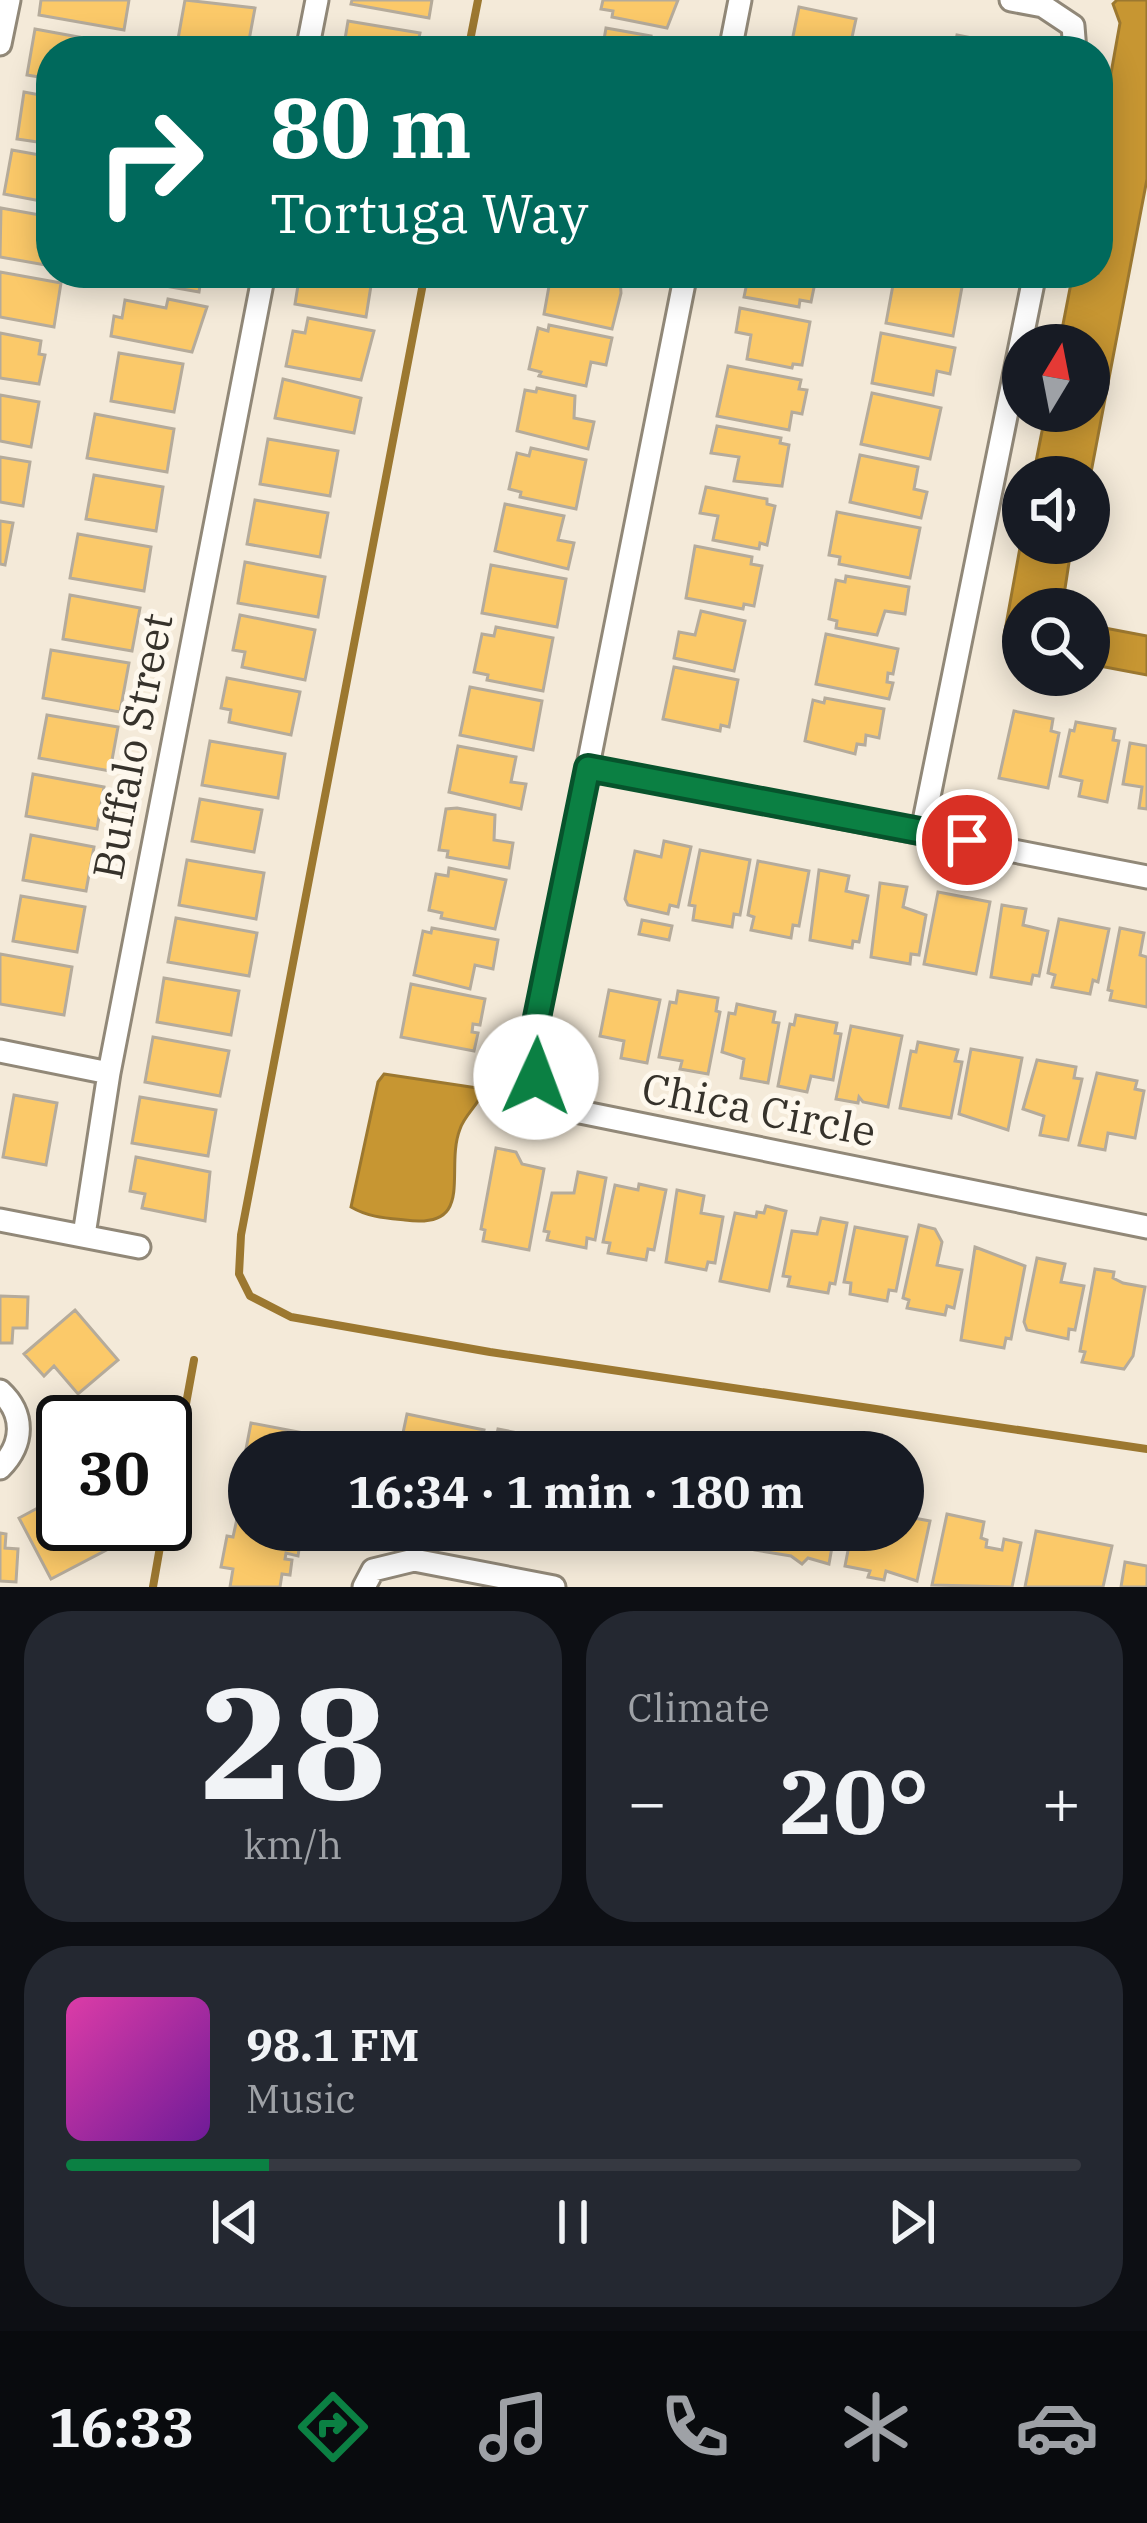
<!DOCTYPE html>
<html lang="en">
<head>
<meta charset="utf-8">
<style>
  body { margin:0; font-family:"IBM Plex Serif",serif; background:#242831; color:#f1f3f6; height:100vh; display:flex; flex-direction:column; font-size:45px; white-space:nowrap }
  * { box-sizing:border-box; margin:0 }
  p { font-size:39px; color:#9ea1a6 }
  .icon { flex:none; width:66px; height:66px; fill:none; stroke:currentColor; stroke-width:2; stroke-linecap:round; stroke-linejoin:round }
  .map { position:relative; height:1587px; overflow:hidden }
  .drawer { display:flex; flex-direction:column; gap:24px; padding:24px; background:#0d0f14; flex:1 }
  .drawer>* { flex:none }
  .top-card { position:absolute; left:36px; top:36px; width:1077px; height:252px; border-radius:48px; box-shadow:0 6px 30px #0003; background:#00695c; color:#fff; overflow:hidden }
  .needle { width:78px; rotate:10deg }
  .buttons { position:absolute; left:1002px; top:324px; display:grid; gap:24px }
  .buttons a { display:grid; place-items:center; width:108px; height:108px; border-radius:50%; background:#171b24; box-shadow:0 6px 30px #0003; font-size:60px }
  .speed { position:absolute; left:36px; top:1395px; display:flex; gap:24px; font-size:60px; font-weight:700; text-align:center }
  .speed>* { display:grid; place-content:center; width:156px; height:156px; border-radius:50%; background:#171b24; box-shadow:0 6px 30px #0003; line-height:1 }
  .speed .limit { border:6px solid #111; border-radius:18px; background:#fff; color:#111 }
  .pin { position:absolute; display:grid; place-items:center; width:102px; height:102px; color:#fff; margin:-51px; border:6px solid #fff; border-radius:50%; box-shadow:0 3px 12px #0007 }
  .me { position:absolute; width:132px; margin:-66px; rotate:2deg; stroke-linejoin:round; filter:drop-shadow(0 0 9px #0008) }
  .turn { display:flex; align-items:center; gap:42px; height:252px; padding:0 36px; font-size:54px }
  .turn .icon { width:156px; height:156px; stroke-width:2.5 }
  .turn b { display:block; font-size:84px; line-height:102px }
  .big { font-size:90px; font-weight:700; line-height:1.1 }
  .drawer .widget { flex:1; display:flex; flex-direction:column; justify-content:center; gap:18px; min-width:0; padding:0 42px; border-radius:48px; background:#242831 }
  .drawer .dial { align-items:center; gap:0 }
  .dial b { font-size:156px; line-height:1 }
  .song { display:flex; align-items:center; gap:36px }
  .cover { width:144px; height:144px; border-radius:18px; background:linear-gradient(135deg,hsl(320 70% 55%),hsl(280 70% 35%)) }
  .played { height:12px; border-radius:6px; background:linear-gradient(90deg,#0b8043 20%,#363941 20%) }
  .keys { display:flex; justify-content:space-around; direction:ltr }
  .heat { display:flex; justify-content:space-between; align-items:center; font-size:66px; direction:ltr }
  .drawer .tiles { flex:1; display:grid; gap:24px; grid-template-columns:1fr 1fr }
  .widget:last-child { grid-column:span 2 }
  .trip { position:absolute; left:228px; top:1431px; width:696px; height:120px; border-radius:60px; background:#171b24; box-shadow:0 6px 30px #0003; font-weight:700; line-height:120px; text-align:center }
  .menu { display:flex; height:192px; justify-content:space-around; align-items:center; background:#090b0e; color:#9ea1a6 }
  .menu .icon { width:84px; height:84px }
  .menu .current { color:#0b8043 }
  .menu b { font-size:54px; color:#f1f3f6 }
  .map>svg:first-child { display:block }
  .water { fill:#c79632; stroke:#9c7830; stroke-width:3 }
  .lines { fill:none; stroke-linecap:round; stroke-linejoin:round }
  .stream { stroke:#9c7830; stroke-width:8 }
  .building { fill:#fbc969; stroke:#b5ab9b; stroke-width:3 }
  .minor-casing { stroke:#918878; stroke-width:27 }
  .minor { stroke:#fff; stroke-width:21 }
  .route-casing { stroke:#07532c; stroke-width:30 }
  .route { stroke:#0b8043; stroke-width:21 }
  .labels { text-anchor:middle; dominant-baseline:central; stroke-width:10; stroke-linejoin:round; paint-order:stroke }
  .street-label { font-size:42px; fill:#36322b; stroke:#fef8ed }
</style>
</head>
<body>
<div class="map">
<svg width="1147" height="1587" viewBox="0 0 1147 1587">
  <rect width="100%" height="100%" fill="#f4ead9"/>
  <path class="water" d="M1117 0H1147V179L1089 483V477H1033L1046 411H1089V345H1059L1073 273H1098V146L1120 23 1113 4Z
    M1023 531V543H1072L1064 595 1067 609H1023V650L1011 645 1004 636Z
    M1089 625 1147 636V675L1089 664Z
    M384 1074 484 1089C479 1105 465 1114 460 1129 444 1170 477 1230 405 1220 385 1218 368 1217 351 1207L378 1082Z"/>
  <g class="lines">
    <path class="stream" d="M468 51 478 0
      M425 273 241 1235 239 1274 250 1296 291 1317 490 1352 1147 1449
      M165 1519 194 1360
      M153 1587 164 1524"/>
  </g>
  <path class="building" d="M41 0H129L124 30 39 15Z
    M185 0 255 8 247 51 178 39Z
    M352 0H432L429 18 351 4Z
    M603 0H678L667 28 612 17 613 11 601 9Z
    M799 7 856 19 849 51H790Z
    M348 21 420 33 416 51H343Z
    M606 28 651 36 648 51H602Z
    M35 29 111 43 109 51H51V79L27 75Z
    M957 35 1012 46V51H940L942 43 955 45Z
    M24 92 51 97V144L17 139Z
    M12 150 51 157V203L4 194Z
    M1 208 51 217V266L0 257Z
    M0 272 61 283 54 327 0 317Z
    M127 273H202L199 292 126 279Z
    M300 273H373L366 317 295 304Z
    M564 273 620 278 621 293 612 329 544 314 551 275Z
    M749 273H817L811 302 800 300 799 307 744 297Z
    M895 274 962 287 953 336 886 323Z
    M168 299 207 307 192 352 111 336 114 316 122 318 125 300 166 308Z
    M740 308 810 322 802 365 793 364 792 368 747 359 751 335 736 332Z
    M308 318 374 331 361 380 286 366 293 331 305 333Z
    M549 325 612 338 606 365 591 362 586 386 539 376 541 372 529 369 538 328 548 331Z
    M0 333 41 341 39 354 45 355 39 384 0 378Z
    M881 333 955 348 950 374 937 371 933 395 872 383Z
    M119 353 183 364 174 412 111 401Z
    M728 366 801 380 799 389 807 390 802 414 792 412 789 430 717 416Z
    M283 379 361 398 354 433 275 418Z
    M537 388 575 396 574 418 594 422 588 449 517 431 525 390 536 392Z
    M872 393 941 408 930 459 861 444Z
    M0 395 39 402 31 447 0 441Z
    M95 414 174 429 167 472 87 458Z
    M717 426 781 438 780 443 789 445 782 486 734 481 739 457 711 453Z
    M268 439 338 451 330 496 260 484Z
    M531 448 586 460 576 509 520 497 521 492 509 489 517 453 529 456Z
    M860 455 918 467 914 489 927 492 921 518 850 502Z
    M0 457 30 462 23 506 0 502Z
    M94 475 163 487 156 531 86 519Z
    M706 487 767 499V504L775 506 767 545 760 543 759 549 713 540 718 516 700 513Z
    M255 500 328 513 320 557 247 544Z
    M505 504 564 516 558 540 574 543 568 569 495 551Z
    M837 512 920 528 910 578 839 564 840 557 829 555Z
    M0 521 13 523 5 565 0 564Z
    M78 534 151 547 144 591 70 578Z
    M695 546 752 557 751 564 762 566 754 606 744 604 743 609 686 598Z
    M245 562 325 577 318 617 238 603Z
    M491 565 566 579 557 627 482 613Z
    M846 576 909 587 905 614 885 611 877 635 836 628 837 621 829 619 836 580 845 582Z
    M70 595 140 608 132 651 63 639Z
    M701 611 745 621 734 671 674 658 679 632 695 635Z
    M240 615 315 630 305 680 242 667 245 652 233 650Z
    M496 627 553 638 543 691 487 680 488 675 474 672 482 634 494 636Z
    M826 634 898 649 893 674 888 673 887 682 893 683 889 699 816 684Z
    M51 650 129 663 120 712 43 698Z
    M674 667 738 680 729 727 721 725 720 731 663 719Z
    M227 678 300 692 291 735 229 722 231 710 221 708Z
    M470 687 542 701 533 750 460 735Z
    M825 698 884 709 879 738 866 735 865 745 857 744 855 754 805 741 813 700 824 703Z
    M1014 711 1053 719 1051 731 1059 733 1048 788 999 778Z
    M47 715 118 727 110 771 39 758Z
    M1076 722 1115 729 1113 740 1119 741 1107 802 1079 796 1082 781 1060 776 1070 730 1074 731Z
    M210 741 285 754 278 798 202 785Z
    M1130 743 1147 746V809L1139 808 1142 787 1123 784Z
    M458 746 516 757 511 782 526 784 521 809 449 792Z
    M33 774 104 787 97 829 26 816Z
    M200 799 262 810 254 852 192 841Z
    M457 808 495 815 494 840 513 843 509 868 447 857 448 851 439 850 446 809Z
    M31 835 94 847 86 891 23 880Z
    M664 841 691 847 678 907 670 905 668 914 628 905 625 899 635 851 661 857Z
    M700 850 750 860 740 915 734 914 732 927 693 920 695 906 689 905Z
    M187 860 264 873 256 919 179 905Z
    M758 861 809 871 799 926 793 925 791 938 751 930 754 917 748 915Z
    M449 868 506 880 495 929 441 918 442 913 429 910 436 874 448 876Z
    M819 870 849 876 846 891 868 896 859 942 853 941 852 948 810 940Z
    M880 883 907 887 903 907 926 915 919 955 911 954 910 964 871 957Z
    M938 892 990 902 976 974 924 964Z
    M21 896 85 907 77 952 13 941Z
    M1002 905 1026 909 1023 925 1048 931 1039 976 1033 975 1031 984 991 977Z
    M176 918 257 933 249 976 168 962Z
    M1059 919 1109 929 1098 982 1093 980 1090 994 1052 987 1055 975 1048 973Z
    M642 920 672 926 669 940 639 934Z
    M432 928 498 940 493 969 475 965 470 989 414 975 423 931 431 933Z
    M1120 928 1144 933 1140 955 1147 957V1007L1110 1000 1112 991 1108 990Z
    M0 954 72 967 64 1015 0 1004Z
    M164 978 239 991 231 1035 157 1022Z
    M411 984 485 999 480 1025 473 1024 472 1032 478 1033 474 1051 401 1037Z
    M609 990 660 1000 647 1063 621 1058 624 1041 600 1036Z
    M678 991 718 998 716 1011 720 1012 708 1074 680 1069 682 1061 659 1057 670 1002 676 1003Z
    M737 1004 775 1012 773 1022 779 1023 768 1083 741 1078 744 1059 722 1052 729 1013 735 1014Z
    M796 1015 837 1023 835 1033 841 1034 833 1080 811 1076 807 1092 778 1086 790 1024 794 1025Z
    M851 1026 902 1036 888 1107 863 1102 859 1097 858 1103 836 1099Z
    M153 1037 229 1051 220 1096 145 1082Z
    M918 1042 958 1050 955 1061 962 1062 951 1118 900 1108 911 1051 916 1052Z
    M971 1049 1022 1058 1008 1130 959 1114Z
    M1037 1060 1076 1067 1074 1078 1082 1079 1068 1140 1040 1135 1044 1116 1023 1109Z
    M1097 1073 1137 1081 1135 1089 1144 1091 1135 1138 1108 1133 1105 1150 1079 1145Z
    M14 1095 57 1103 46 1165 3 1157Z
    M140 1097 216 1110 208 1156 132 1143Z
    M496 1148 516 1152 522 1164 544 1169 529 1250 483 1241 485 1230 481 1229Z
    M136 1157 210 1172 205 1221 142 1208 145 1194 130 1191Z
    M578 1172 606 1178 595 1240 587 1238 586 1248 547 1240 549 1232 544 1231 552 1193H574Z
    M639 1184 666 1190 654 1250 648 1249 646 1260 608 1253 610 1243 603 1242 615 1185 638 1190Z
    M677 1190 704 1196 701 1213 723 1217 715 1263 708 1262 706 1270 666 1262Z
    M766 1206 786 1211 769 1291 720 1281 735 1213 756 1217 757 1212 764 1213Z
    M821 1218 847 1223 835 1284 830 1283 828 1293 788 1286 790 1277 783 1276 792 1231 817 1234Z
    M919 1225 935 1229 942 1242 937 1265 962 1270 954 1308 947 1306 945 1315 907 1308 909 1300 903 1298Z
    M855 1227 907 1237 896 1291 889 1290 887 1301 850 1294 851 1283 844 1282Z
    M975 1247 1025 1266 1011 1339 1006 1338 1004 1348 961 1340Z
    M1037 1258 1065 1264 1061 1282 1084 1286 1075 1330 1069 1329 1068 1339 1027 1330 1024 1322Z
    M1095 1269 1114 1272 1113 1278 1123 1283 1145 1287 1133 1356 1124 1369 1082 1362 1085 1352 1080 1351Z
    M0 1296 28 1297 27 1328H13L12 1343H0Z
    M75 1310 118 1360 78 1394 54 1366 44 1376 24 1354Z
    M121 1407 122 1422H63L60 1464 57 1410Z
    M407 1414 484 1430 479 1452H399Z
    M251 1423 304 1433 309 1448 308 1452H249V1498L237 1496Z
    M498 1429 573 1444 572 1452H493Z
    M47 1503 55 1519 63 1515V1524H100L112 1547 51 1579 19 1518Z
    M238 1514 249 1516V1530H302L298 1556 286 1553 285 1559 292 1560 290 1575 282 1574 280 1587H230L233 1569 221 1567 227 1536 233 1537Z
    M947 1514 984 1522 981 1538 987 1540 986 1547 1002 1550 1004 1539 1021 1543 1012 1587 932 1585Z
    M903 1516 930 1521 917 1581 886 1571 884 1580 868 1577 870 1571 845 1566 852 1530H903Z
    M666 1530H744L742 1539 703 1534 701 1543 665 1535Z
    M759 1530H835L829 1564 808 1558 802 1564 791 1556 755 1550Z
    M1036 1531 1112 1546 1103 1587H1025Z
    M0 1533 6 1534 5 1548 18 1549 16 1582 0 1581Z
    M1125 1562 1147 1566V1587H1121Z"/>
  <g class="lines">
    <defs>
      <path id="minor" d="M1011 0 1043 6 1073 26 1075 51
        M0 44 9 0
        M307 51 317 0
        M730 51 740 0
        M686 273 533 1042C532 1079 545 1099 580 1112L1147 1227
        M588 768 1147 877
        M922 831 1035 273
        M0 1051 109 1073
        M0 1220 139 1247
        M84 1235 109 1073 264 273
        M0 1391C25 1414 24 1444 0 1468
        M364 1587 373 1570 414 1560 554 1587"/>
    </defs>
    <use href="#minor" class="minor-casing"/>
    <use href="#minor" class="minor"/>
  </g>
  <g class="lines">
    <defs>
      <path id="route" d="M536 1077 532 1042 588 768 967 840"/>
    </defs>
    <use href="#route" class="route-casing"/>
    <use href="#route" class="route"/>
  </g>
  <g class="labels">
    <g class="street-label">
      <text transform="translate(132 746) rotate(-79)">Buffalo Street</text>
      <text transform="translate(759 1109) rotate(11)">Chica Circle</text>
    </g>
  </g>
</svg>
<div class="buttons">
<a><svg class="needle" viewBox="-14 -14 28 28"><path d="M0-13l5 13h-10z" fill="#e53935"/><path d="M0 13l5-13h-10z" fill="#9ea1a6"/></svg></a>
<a><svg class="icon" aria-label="sound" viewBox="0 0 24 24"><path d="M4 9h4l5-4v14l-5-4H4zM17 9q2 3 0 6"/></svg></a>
<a><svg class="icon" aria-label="search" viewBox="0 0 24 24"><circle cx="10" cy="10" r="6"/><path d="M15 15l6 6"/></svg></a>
</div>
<div class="speed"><div class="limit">30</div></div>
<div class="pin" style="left:967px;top:840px;background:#d93025"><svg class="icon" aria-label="arrive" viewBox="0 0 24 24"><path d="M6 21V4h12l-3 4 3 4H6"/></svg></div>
<svg class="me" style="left:536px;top:1077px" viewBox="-20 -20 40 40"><circle r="19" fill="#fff"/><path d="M0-13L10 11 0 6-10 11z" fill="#0b8043"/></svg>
<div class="trip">16:34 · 1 min · 180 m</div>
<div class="top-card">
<div class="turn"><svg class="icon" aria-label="right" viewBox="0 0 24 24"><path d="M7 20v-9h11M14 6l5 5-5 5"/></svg><div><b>80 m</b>Tortuga Way</div></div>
</div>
</div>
<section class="drawer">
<div class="tiles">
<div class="widget dial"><b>28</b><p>km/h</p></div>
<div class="widget"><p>Climate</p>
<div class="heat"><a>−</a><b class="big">20°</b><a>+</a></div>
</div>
<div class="widget">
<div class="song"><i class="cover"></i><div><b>98.1 FM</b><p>Music</p></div></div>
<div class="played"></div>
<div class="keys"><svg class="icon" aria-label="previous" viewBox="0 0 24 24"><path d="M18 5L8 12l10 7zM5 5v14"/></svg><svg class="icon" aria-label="pause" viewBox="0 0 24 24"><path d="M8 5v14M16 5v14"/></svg><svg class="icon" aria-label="next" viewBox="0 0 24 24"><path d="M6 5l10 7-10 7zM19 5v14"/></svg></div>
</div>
</div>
</section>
<nav class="menu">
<b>16:33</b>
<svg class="icon current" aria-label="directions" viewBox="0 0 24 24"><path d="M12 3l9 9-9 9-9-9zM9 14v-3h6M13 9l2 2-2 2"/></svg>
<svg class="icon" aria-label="music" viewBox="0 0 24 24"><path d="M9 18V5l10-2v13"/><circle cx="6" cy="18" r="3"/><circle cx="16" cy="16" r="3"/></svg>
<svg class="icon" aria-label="phone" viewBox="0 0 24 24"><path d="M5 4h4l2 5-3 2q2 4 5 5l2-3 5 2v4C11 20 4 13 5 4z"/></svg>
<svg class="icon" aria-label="climate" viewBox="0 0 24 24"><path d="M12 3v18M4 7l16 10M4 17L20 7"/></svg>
<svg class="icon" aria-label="car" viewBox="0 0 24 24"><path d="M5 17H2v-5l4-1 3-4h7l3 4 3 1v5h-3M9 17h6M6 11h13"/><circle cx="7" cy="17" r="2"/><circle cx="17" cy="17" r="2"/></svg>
</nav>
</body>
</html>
